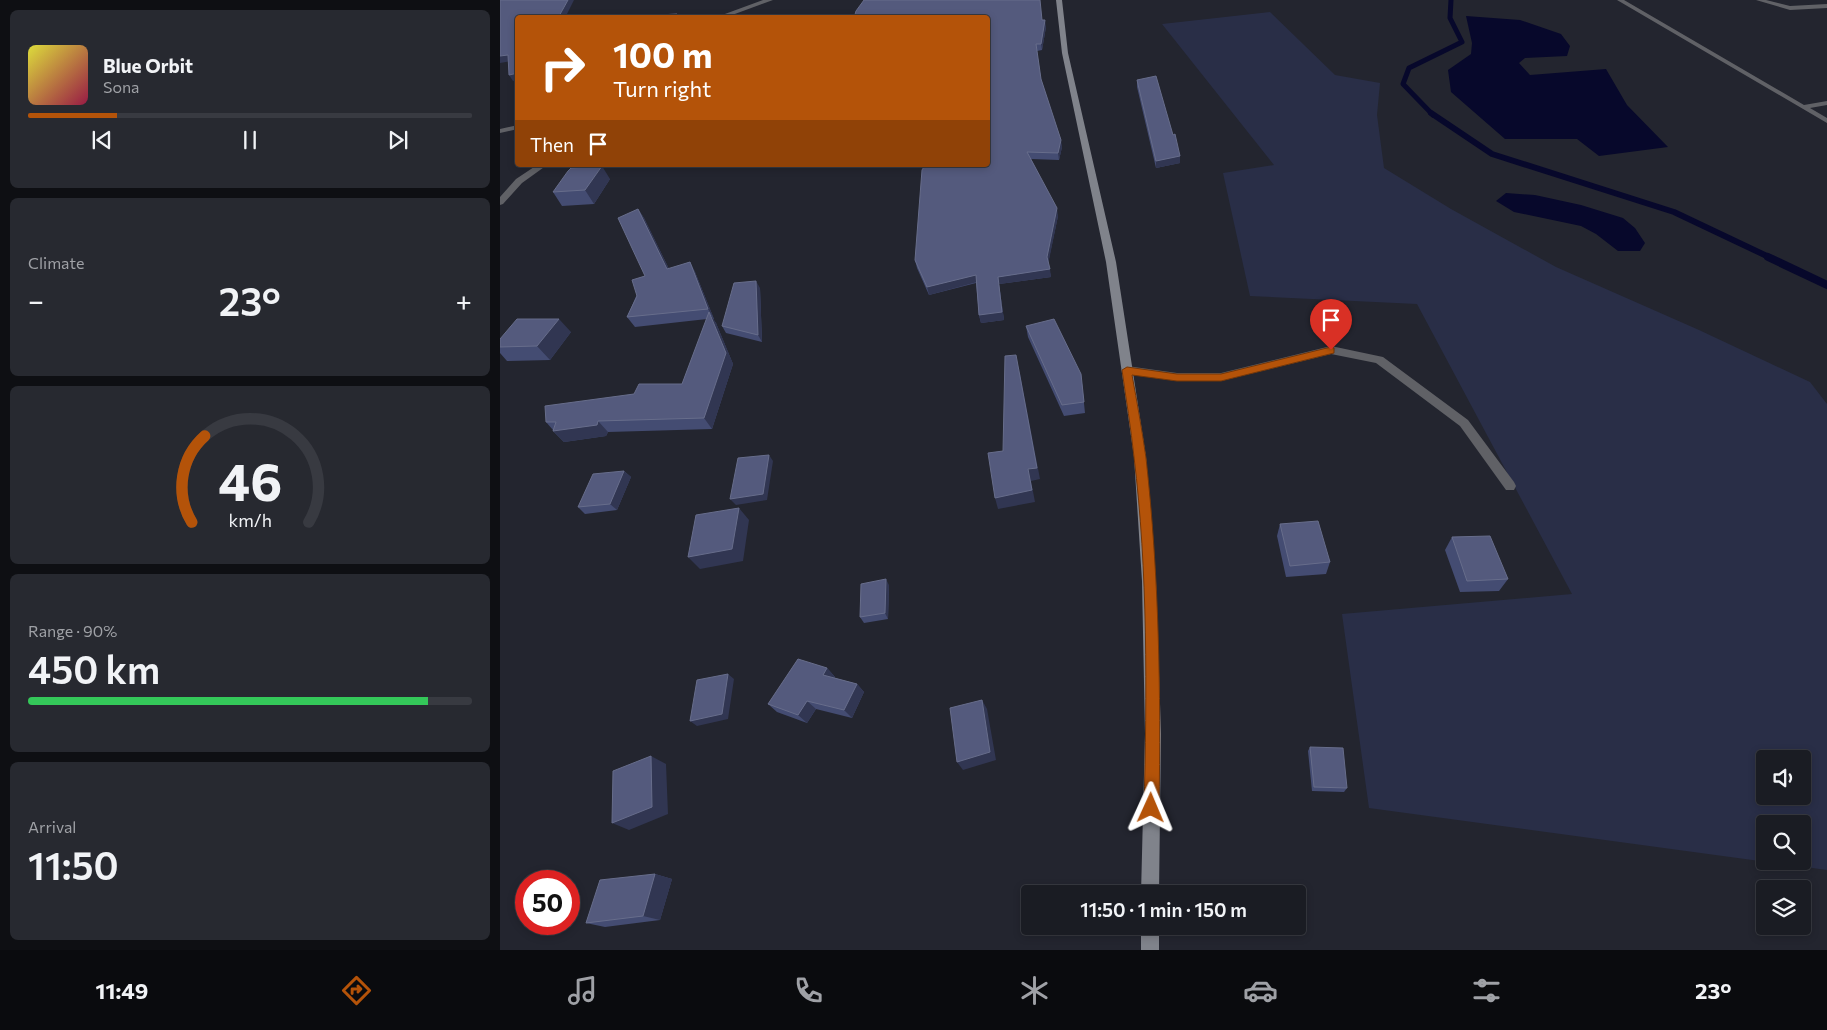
<!DOCTYPE html>
<html lang="en">
<head>
<meta charset="utf-8">
<style>
  body { margin:0; font-family:Commissioner,sans-serif; background:#272930; color:#f1f3f6; height:100vh; display:flex; flex-direction:column; font-size:19px; white-space:nowrap }
  * { box-sizing:border-box; margin:0 }
  p { font-size:16px; color:#9fa1a6 }
  .icon { flex:none; width:28px; height:28px; fill:none; stroke:currentColor; stroke-width:2; stroke-linecap:round; stroke-linejoin:round }
  .map { position:relative; flex:1; overflow:hidden }
  .drawer { display:flex; flex-direction:column; gap:10px; padding:10px; background:#0e0f13; width:500px }
  .drawer>* { flex:none }
  .top-card { position:absolute; left:15px; top:15px; width:475px; height:152px; border-radius:5px; box-shadow:0 2px 8px #0003,0 0 0 1px #383a41; background:#b45309; color:#fff; overflow:hidden }
  .fabs { position:absolute; left:1256px; top:750px; display:grid; gap:10px }
  .fabs a { display:grid; place-items:center; width:55px; height:55px; border-radius:5px; background:#1a1c23; box-shadow:0 2px 8px #0003,0 0 0 1px #383a41; font-size:25px }
  .speed { position:absolute; left:15px; top:870px; display:flex; gap:10px; font-size:25px; font-weight:700; text-align:center }
  .speed>* { display:grid; place-content:center; width:65px; height:65px; border-radius:50%; background:#1a1c23; box-shadow:0 2px 8px #0003,0 0 0 1px #383a41; line-height:1 }
  .speed .limit { border:8px solid #d22; background:#fff; color:#111 }
  .pin { position:absolute; display:grid; place-items:center; width:42px; height:42px; color:#fff; margin:-51px -21px; border-radius:50% 50% 50% 0; rotate:-45deg; box-shadow:0 0 5px #0007 }
  .pin .icon { rotate:45deg }
  .me { position:absolute; width:55px; margin:-28px; rotate:1deg; stroke-linejoin:round; filter:drop-shadow(0 0 4px #0008) }
  .turn { display:flex; align-items:center; gap:18px; height:105px; padding:0 15px; font-size:22px }
  .turn .icon { width:65px; height:65px; stroke-width:2.5 }
  .turn b { display:block; font-size:35px; line-height:42px }
  .then { display:flex; align-items:center; height:48px; padding:0 15px; background:#0003; gap:10px; font-size:19px }
  .big { font-size:38px; font-weight:600; line-height:1.1 }
  .drawer .widget { flex:1; display:flex; flex-direction:column; justify-content:center; gap:8px; min-width:0; padding:0 18px; border-radius:8px; background:#272930 }
  .drawer .dial { align-items:center; gap:0 }
  .dial svg { height:130px; overflow:visible; fill:none; stroke:#383a41; stroke-width:7; stroke-linecap:round; text-anchor:middle }
  .dial text { fill:#f1f3f6; stroke:none }
  .song { display:flex; align-items:center; gap:15px }
  .cover { width:60px; height:60px; border-radius:8px; background:linear-gradient(135deg,hsl(60 70% 55%),hsl(340 70% 35%)) }
  .played { height:5px; border-radius:2px; background:linear-gradient(90deg,#b45309 20%,#383a41 20%) }
  .keys { display:flex; justify-content:space-around; direction:ltr }
  .heat { display:flex; justify-content:space-between; align-items:center; font-size:28px; direction:ltr }
  .charge { height:8px; border-radius:4px; background:linear-gradient(90deg,#34c759 90%,#383a41 0) }
  .trip { position:absolute; left:521px; top:885px; width:285px; height:50px; border-radius:5px; background:#1a1c23; box-shadow:0 2px 8px #0003,0 0 0 1px #383a41; font-weight:600; line-height:50px; text-align:center }
  .tab-bar { display:flex; height:80px; justify-content:space-around; align-items:center; background:#0a0b0e; color:#9fa1a6 }
  .tab-bar .icon { width:35px; height:35px }
  .tab-bar .active { color:#b45309 }
  .tab-bar b { font-size:22px; color:#f1f3f6 }
  main { display:flex; flex:1; min-height:0 }
  .map>svg:first-child { display:block }
  .green { fill:#292e47; fill-rule:evenodd }
  .water { fill:#07082b }
  .lines { fill:none; stroke-linecap:round; stroke-linejoin:round }
  .stream-far2 { stroke:#07082b; stroke-width:5 }
  .stream-far1 { stroke:#07082b; stroke-width:6 }
  .stream { stroke:#07082b; stroke-width:8 }
  .street { fill:#606166; fill-rule:evenodd }
  .secondary { fill:#80838b; fill-rule:evenodd }
  .wall { fill:#444c72 }
  .shaded-wall { fill:#313652 }
  .building { fill:#545a7d; stroke:#676d8b }
  .route { fill:#b45309; stroke:#753606 }
</style>
</head>
<body>
<main>
<section class="drawer">
<div class="widget">
<div class="song"><i class="cover"></i><div><b>Blue Orbit</b><p>Sona</p></div></div>
<div class="played"></div>
<div class="keys"><svg class="icon" aria-label="previous" viewBox="0 0 24 24"><path d="M18 5L8 12l10 7zM5 5v14"/></svg><svg class="icon" aria-label="pause" viewBox="0 0 24 24"><path d="M8 5v14M16 5v14"/></svg><svg class="icon" aria-label="next" viewBox="0 0 24 24"><path d="M6 5l10 7-10 7zM19 5v14"/></svg></div>
</div>
<div class="widget"><p>Climate</p>
<div class="heat"><a>−</a><b class="big">23°</b><a>+</a></div>
</div>
<div class="widget dial"><svg viewBox="0 0 100 80">
<path d="M14 69A42 42 0 1 1 86 69"/>
<path d="M14 69A42 42 0 0 1 22 16" stroke="#b45309"/>
<text x="50" y="56" font-size="32" font-weight="700">46</text>
<text x="50" y="72" font-size="11">km/h</text>
</svg></div>
<div class="widget"><p>Range · 90%</p><b class="big">450 km</b><div class="charge"></div></div>
<div class="widget"><p>Arrival</p><b class="big">11:50</b></div>
</section>
<div class="map">
<svg width="1327" height="950" viewBox="0 0 1327 950">
  <rect width="100%" height="100%" fill="#23252f"/>
  <path class="green" d="M770 12 835 75 880 83 877 115 884 168 951 209 1056 267 1199 330 1310 382 1327 404V870L869 808 842 614 1072 594 917 304 750 296 723 173 774 165 662 24ZM1265 759H1302V796H1265ZM1265 824H1302V861H1265Z"/>
  <path class="water" d="M966 16 1020 20 1061 34 1070 46 1067 56 1025 58 1019 63 1030 75 1106 69 1127 105 1168 147 1099 156 1077 139H1005L951 92 948 70 971 54 972 43Z
    M1006 193 1035 195 1081 205 1123 218 1135 228 1145 243 1140 251H1118L1096 234 1081 226 1014 212 996 201Z"/>
  <g class="lines">
    <path class="stream-far2" d="M933 115 903 84 909 68 962 42 950 18 951 0"/>
    <path class="stream-far1" d="M931 113 992 154 1174 212 1271 258"/>
    <path class="stream" d="M1268 257 1327 285"/>
    <path class="street" d="M263 0H273L224 18H214Z
      M1117 0H1124L1304 105 1327 101V105L1310 108 1327 118V123Z
      M1256 0H1266L1290 6 1327 4V8L1290 10Z
      M18 125V129L0 133V129Z
      M37 165H47L22 183 3 204 0 205V197L16 179Z
      M831 346 883 357 968 420 1014 482 1016 486 1014 490H1006L960 426 876 363 831 354 721 381H677L627 374 621 370 627 366 677 373H721Z"/>
    <path class="secondary" d="M556 0H562L568 53 616 262 646 457 656 581 661 734 659 894H641L645 734 642 581 634 457 606 262 562 53Z
      M641 926H659V950H641Z"/>
  </g>
  <path class="wall" d="M542 20 546 27 542 50 537 51 541 79 562 147 559 160 531 159 558 216 548 263 551 277 499 284 504 320 481 323 479 315 476 283 429 295 417 268 415 260Z
    M637 80 680 163 656 168 637 87Z
    M110 179 94 204 62 206 53 192Z
    M138 209 144 218 169 269 190 262 195 272 214 319H213L216 323 233 364 212 429 108 432 106 436 64 442 53 431V430L46 422 134 394 182 384 207 319 135 327 127 317 145 276Z
    M260 288 262 342 226 333 222 326Z
    M526 326 581 374 585 413 564 416 528 337Z
    M71 332 50 360 7 361 0 353V339Z
    M124 471 131 477 117 510 85 514 78 507Z
    M780 524 830 562 826 574 786 577 777 536Z
    M952 537 1008 579 999 591 960 592 945 550Z
    M389 585 388 619 364 623 360 617Z
    M327 668 335 677V678L357 684 364 692 352 718 316 709 307 723 277 712 268 704Z
    M810 747 847 788 844 792 812 791 808 751Z
    M155 874 172 879 160 920 105 927 86 923Z"/>
  <path class="shaded-wall" d="M68 0H74L65 18H58Z
    M545 20 546 27 542 50 541 44Z
    M8 55 12 61 0 63V56Z
    M18 73V80L13 81 9 75Z
    M561 140 562 147 559 160 558 153Z
    M680 156V163L656 168V161Z
    M102 166 110 179 94 204 85 190Z
    M557 208 558 216 548 265 547 257Z
    M138 209 144 218 174 279 167 269Z
    M190 262 195 272 214 319 208 309Z
    M550 269 551 277 499 284 504 320 481 323 479 315 498 277Z
    M476 275 477 282 429 295 427 287Z
    M256 281 260 288 262 342 258 335Z
    M209 312 216 323 233 364 212 429 204 418Z
    M59 319 71 332 50 360 37 346Z
    M519 368 540 479 531 481 535 502 498 509 495 498 528 469Z
    M98 421 108 432 106 436 64 442 53 431Z
    M269 455 273 461 267 500 236 505 230 499Z
    M124 471 131 477 117 510 110 504Z
    M239 508 249 520 243 561 200 569 188 557Z
    M386 579 389 585 388 619 385 613Z
    M327 668 335 677 331 684 323 675Z
    M228 674 234 679 228 719 197 726 190 721Z
    M357 684 364 692 352 718 344 710Z
    M482 700 487 709 496 760 463 770 457 762Z
    M307 701 316 709 307 723 298 715Z
    M151 756 166 764 168 814 129 830 112 823Z
    M155 874 172 879 160 920 143 916Z"/>
  <path class="building" d="M0 0H68L58 18H18V73L9 75 8 55 0 56Z
    M364 0H540L542 20H545L541 44H536L541 79 561 140 558 153 527 152 557 208 547 257 550 269 498 277 502 312 479 315 476 275 427 287 415 260 422 170 425 165H488V18H354L356 11Z
    M177 14 175 18H140L141 16Z
    M656 76 673 135 675 134 680 156 656 161 637 80Z
    M102 166 85 190 53 192 68 171 71 168Z
    M138 209 167 269 190 262 208 309 127 317 137 296 132 280 145 276 118 218Z
    M256 281 258 335 222 326 234 283Z
    M209 312 226 353 204 418 98 421 97 425 53 431 56 422H46L45 406 134 394 139 384H182Z
    M17 319H59L37 346 0 347V339Z
    M554 319 581 374 584 402 562 405 526 326Z
    M516 355 537 468 528 469 532 490 495 498 488 453 503 451 505 356Z
    M269 455 263 494 230 499 238 458Z
    M124 471 110 504 78 507 93 474Z
    M239 508 232 549 188 557 196 515Z
    M818 521 830 562 790 566 780 524Z
    M990 536 1008 579 967 581 952 537Z
    M386 579 385 613 360 617 361 584Z
    M298 659 327 668 323 675 357 684 344 710 307 701 298 715 268 704Z
    M228 674 222 714 190 721 197 680Z
    M482 700 490 752 457 762 450 708Z
    M810 747 843 748 847 788 814 787Z
    M151 756 152 807 112 823 113 771Z
    M155 874 143 916 86 923 100 880Z"/>
  <path class="route" d="M831 347 834 348V353L721 381H677L632 375C637 402 642 430 646 458 659 574 661 692 659 808L657 814 651 816 646 814 644 808C647 693 648 571 634 457 631 428 626 399 622 370L627 367 677 374H721Z"/>
</svg>
<div class="fabs">
<a><svg class="icon" aria-label="sound" viewBox="0 0 24 24"><path d="M4 9h4l5-4v14l-5-4H4zM17 9q2 3 0 6"/></svg></a>
<a><svg class="icon" aria-label="search" viewBox="0 0 24 24"><circle cx="10" cy="10" r="6"/><path d="M15 15l6 6"/></svg></a>
<a><svg class="icon" aria-label="layers" viewBox="0 0 24 24"><path d="M12 4l9 5-9 5-9-5zM3 14l9 5 9-5"/></svg></a>
</div>
<div class="speed"><div class="limit">50</div></div>
<div class="pin" style="left:831px;top:350px;background:#d93025"><svg class="icon" aria-label="arrive" viewBox="0 0 24 24"><path d="M6 21V4h12l-3 4 3 4H6"/></svg></div>
<svg class="me" style="left:651px;top:808px" viewBox="-20 -20 40 40"><path d="M0-17L14 15 0 8-14 15z" fill="#b45309" stroke="#fff" stroke-width="4"/></svg>
<div class="trip">11:50 · 1 min · 150 m</div>
<div class="top-card">
<div class="turn"><svg class="icon" aria-label="right" viewBox="0 0 24 24"><path d="M7 20v-9h11M14 6l5 5-5 5"/></svg><div><b>100 m</b>Turn right</div></div>
<div class="then">Then<svg class="icon" aria-label="arrive" viewBox="0 0 24 24"><path d="M6 21V4h12l-3 4 3 4H6"/></svg></div>
</div>
</div>
</main>
<nav class="tab-bar">
<b>11:49</b>
<svg class="icon active" aria-label="directions" viewBox="0 0 24 24"><path d="M12 3l9 9-9 9-9-9zM9 14v-3h6M13 9l2 2-2 2"/></svg>
<svg class="icon" aria-label="music" viewBox="0 0 24 24"><path d="M9 18V5l10-2v13"/><circle cx="6" cy="18" r="3"/><circle cx="16" cy="16" r="3"/></svg>
<svg class="icon" aria-label="phone" viewBox="0 0 24 24"><path d="M5 4h4l2 5-3 2q2 4 5 5l2-3 5 2v4C11 20 4 13 5 4z"/></svg>
<svg class="icon" aria-label="climate" viewBox="0 0 24 24"><path d="M12 3v18M4 7l16 10M4 17L20 7"/></svg>
<svg class="icon" aria-label="car" viewBox="0 0 24 24"><path d="M5 17H2v-5l4-1 3-4h7l3 4 3 1v5h-3M9 17h6M6 11h13"/><circle cx="7" cy="17" r="2"/><circle cx="17" cy="17" r="2"/></svg>
<svg class="icon" aria-label="filters" viewBox="0 0 24 24"><path d="M4 7h16M4 17h16"/><circle cx="9" cy="7" r="2"/><circle cx="15" cy="17" r="2"/></svg>
<b>23°</b>
</nav>
</body>
</html>
